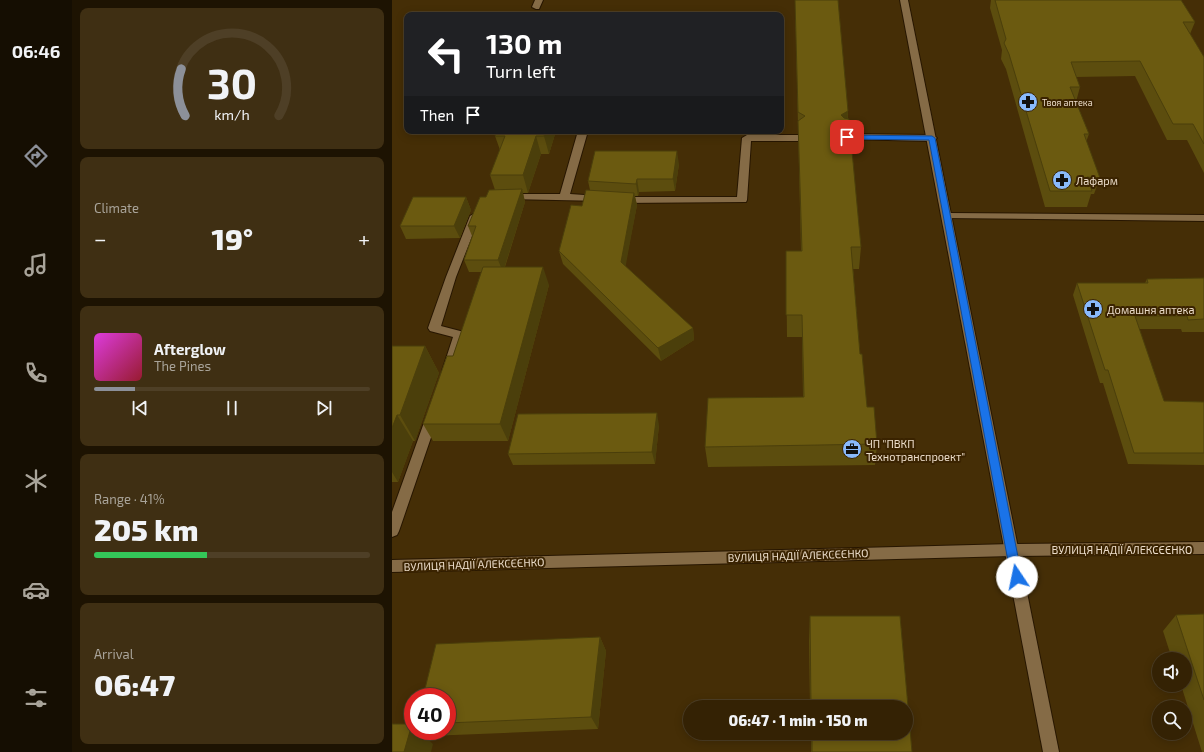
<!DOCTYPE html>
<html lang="en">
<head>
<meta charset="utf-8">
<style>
  body { margin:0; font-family:"Exo 2",sans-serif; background:#3f2f13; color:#f1f3f6; height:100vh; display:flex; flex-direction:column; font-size:15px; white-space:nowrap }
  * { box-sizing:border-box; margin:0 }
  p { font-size:13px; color:#a9a49a }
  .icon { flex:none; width:22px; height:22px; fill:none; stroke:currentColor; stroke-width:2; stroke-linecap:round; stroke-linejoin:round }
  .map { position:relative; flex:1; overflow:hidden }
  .panel { display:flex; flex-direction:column; gap:8px; padding:8px; background:#1d1302; width:320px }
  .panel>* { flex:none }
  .top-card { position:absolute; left:12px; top:12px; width:380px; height:122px; border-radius:8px; box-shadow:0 2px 10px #0003,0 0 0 1px #4e3f26; background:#202124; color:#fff; overflow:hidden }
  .controls { position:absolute; left:760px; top:652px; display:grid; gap:8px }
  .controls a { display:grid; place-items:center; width:40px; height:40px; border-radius:50%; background:#342204; box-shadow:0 2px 10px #0003,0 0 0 1px #4e3f26; font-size:20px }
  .speed { position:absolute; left:12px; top:688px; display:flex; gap:8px; font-size:20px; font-weight:700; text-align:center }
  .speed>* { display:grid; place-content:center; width:52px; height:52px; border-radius:50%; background:#342204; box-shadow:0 2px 10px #0003,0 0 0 1px #4e3f26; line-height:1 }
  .speed .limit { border:6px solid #d22; background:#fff; color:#111 }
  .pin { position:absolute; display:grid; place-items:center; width:34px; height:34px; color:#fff; margin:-17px; border-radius:8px; box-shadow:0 2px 6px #0006 }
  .me { position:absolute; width:44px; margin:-22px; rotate:349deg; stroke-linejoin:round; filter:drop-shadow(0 0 3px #0008) }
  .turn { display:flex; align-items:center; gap:14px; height:84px; padding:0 16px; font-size:18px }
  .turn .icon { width:52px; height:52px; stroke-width:2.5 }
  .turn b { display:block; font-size:28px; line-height:34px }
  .then { display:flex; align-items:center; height:38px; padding:0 16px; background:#0003; gap:8px; font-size:15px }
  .big { font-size:30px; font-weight:800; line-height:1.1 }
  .panel .widget { flex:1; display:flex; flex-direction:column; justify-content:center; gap:6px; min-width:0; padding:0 14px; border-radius:8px; background:#3f2f13 }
  .panel .dial { align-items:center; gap:0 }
  .dial svg { height:104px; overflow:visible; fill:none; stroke:#4e3f26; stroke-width:7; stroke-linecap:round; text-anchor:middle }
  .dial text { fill:#f1f3f6; stroke:none }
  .song { display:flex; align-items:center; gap:12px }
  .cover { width:48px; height:48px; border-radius:6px; background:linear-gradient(135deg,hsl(300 70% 55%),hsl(350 70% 35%)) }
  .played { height:4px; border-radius:2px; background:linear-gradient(90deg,#8c9099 15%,#4e3f26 15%) }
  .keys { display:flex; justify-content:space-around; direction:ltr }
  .heat { display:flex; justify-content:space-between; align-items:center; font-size:22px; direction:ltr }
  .charge { height:6px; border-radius:3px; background:linear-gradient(90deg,#34c759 41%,#4e3f26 0) }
  .trip { position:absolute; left:291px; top:700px; width:230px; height:40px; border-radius:20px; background:#342204; box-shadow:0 2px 10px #0003,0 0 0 1px #4e3f26; font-weight:800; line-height:40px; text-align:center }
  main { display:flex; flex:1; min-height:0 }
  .dock { display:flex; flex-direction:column; width:72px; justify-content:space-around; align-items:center; background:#150e02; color:#a9a49a }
  .dock .icon { width:28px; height:28px }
  .dock .selected { color:#8c9099 }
  .dock b { font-size:18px; color:#f1f3f6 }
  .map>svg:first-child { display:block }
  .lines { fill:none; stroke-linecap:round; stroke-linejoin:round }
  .lane-casing { stroke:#271600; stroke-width:2 }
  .street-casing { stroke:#271600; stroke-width:2 }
  .secondary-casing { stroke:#271600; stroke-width:2 }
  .lane { fill:#856b46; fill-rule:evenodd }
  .street { fill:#856b46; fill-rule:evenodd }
  .secondary { fill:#856b46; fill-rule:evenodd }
  .wall { fill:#5c4d0e }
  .shaded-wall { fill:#4b3f0b }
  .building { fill:#6b5a10; stroke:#4b3f0b }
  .route { fill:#1a73e8; stroke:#114b97 }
  .labels { text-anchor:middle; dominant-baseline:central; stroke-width:4; stroke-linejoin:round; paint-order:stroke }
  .far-poi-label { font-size:9px; fill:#ebdcc9; stroke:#3a2300; text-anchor:start }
  .poi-label { font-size:11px; fill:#ebdcc9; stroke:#3a2300; text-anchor:start }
  .street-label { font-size:11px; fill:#ebdcc9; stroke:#3a2300 }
</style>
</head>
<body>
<main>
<nav class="dock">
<b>06:46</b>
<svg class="icon selected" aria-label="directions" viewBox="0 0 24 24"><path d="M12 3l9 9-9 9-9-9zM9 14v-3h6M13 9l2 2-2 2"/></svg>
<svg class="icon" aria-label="music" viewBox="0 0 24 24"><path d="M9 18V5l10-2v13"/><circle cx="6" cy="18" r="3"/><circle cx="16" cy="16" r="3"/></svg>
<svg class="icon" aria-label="phone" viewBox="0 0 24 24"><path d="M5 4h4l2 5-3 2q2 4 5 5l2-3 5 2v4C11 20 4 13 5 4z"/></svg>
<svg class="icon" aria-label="climate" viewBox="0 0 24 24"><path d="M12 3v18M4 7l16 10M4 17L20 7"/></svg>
<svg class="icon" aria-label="car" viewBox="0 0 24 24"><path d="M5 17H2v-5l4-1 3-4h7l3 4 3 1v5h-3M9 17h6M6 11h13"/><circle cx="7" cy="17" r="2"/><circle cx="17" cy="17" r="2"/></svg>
<svg class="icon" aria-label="filters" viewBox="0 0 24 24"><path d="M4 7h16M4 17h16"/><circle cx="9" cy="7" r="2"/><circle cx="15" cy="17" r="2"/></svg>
</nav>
<section class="panel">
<div class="widget dial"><svg viewBox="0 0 100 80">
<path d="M14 69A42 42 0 1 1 86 69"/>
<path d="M14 69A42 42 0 0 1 11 33" stroke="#8c9099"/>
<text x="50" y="56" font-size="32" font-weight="700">30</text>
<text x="50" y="72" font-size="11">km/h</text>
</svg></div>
<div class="widget"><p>Climate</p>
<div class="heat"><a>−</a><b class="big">19°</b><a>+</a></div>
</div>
<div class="widget">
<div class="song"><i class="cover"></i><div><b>Afterglow</b><p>The Pines</p></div></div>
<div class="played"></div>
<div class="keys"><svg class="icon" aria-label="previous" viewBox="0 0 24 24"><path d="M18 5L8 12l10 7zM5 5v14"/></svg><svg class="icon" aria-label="pause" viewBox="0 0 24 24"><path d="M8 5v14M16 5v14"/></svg><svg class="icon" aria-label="next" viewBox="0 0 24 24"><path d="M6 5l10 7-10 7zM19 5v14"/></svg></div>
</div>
<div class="widget"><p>Range · 41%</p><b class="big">205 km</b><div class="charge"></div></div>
<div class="widget"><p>Arrival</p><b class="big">06:47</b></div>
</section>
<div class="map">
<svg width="812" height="752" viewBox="0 0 812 752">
  <rect width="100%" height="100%" fill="#452e06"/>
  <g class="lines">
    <defs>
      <path id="lane" d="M143 0H151L147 9H144L140 7Z
        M186 131H196L178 194 207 196 212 199 211 201 114 199 112 197 114 195 117 194H168Z
        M455 134 540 135 545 138 540 141 452 139 450 137 452 135Z
        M355 135H406L411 138 406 141H359L355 200 354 202 227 203 222 200 227 197H345L350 138Z
        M83 213 88 216 64 277 49 326 72 332 74 335 62 371 60 374 56 376 52 374 50 371 61 337 38 331 36 328 54 277 78 216Z
        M555 213 812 215V221L551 218 550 216Z
        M40 412 44 413 46 417 7 531 5 535 0 537V512L34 417 36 413Z"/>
      <path id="street" d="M812 542V554L620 556 0 572V560L620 544Z"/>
      <path id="secondary" d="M508 0H516L667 752H651Z"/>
    </defs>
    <use href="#lane" class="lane-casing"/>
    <use href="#street" class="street-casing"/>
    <use href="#secondary" class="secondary-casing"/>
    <use href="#lane" class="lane"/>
    <use href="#street" class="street"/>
    <use href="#secondary" class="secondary"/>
  </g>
  <path class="wall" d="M403 0 456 111V119L469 247 467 269H461L468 354 475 407 485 444 483 465 316 467 313 447 411 397 410 337H395L394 251H409Z
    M599 0H789L803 22 798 34 812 57V173L795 140H775L743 76 684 77 688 87 684 102 697 134 694 142 708 178 702 194H699L695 207H653L614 69 609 59 610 50 598 8Z
    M105 131H164L157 154H149L136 193H131L133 202 113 267 157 285 116 441H41L31 424 61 356 90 272H77L72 260 80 236 76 226 94 197 103 190 98 175 108 150 103 136Z
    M287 164 283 191 247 192 246 196H243L245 205 233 266 301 328 302 340 269 361 171 264 167 251 198 190 196 181Z
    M74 197 79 210 68 238 14 239 8 226Z
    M812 278V332H790L789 329H747L772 401 812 402V465L736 464 711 383H708L681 295 685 283H753L755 279Z
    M0 346H33L47 373 23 441H21L6 482H0Z
    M267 425 263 464 121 465 116 454Z
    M812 614V752H810L789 685H793V659H780L771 631 784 615Z
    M418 616H508L520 752H419V733H514V707H418L417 641Z
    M208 637 214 651 206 729 37 736 32 731H55V697Z"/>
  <path class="shaded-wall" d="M456 111 455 133 449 115Z
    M154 131H164L157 154 152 136Z
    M144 136 149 154 136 193 131 175Z
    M285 151 287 164 283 191 281 179Z
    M245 179 247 192 246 196 244 184Z
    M130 189 133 202 111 272 106 260Z
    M242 193 245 205 232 275 229 262Z
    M74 197 79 210 68 238 62 226Z
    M151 267 157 285 116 441 108 424Z
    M301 328 302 340 269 361 266 348Z
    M33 346 47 373 23 441 8 415Z
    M265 413 267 425 263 464 260 452Z
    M5 415 21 441 6 482 0 472V428Z
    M208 637 214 651 206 729 199 717Z
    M20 724 21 725V731H27L41 744 39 752H12Z"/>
  <path class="building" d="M403 0H446L456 111 449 115 452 118 457 119 469 247H459L468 354H470L475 407H482L485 444 313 447 316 398 412 397 410 315H394V251H410L406 121 413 116 406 112Z
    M603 0H789L803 22H791L812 57V144L801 124H781L748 61 679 62 688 87H678L697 134H692L708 178 695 177 700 191H658L617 54 612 43 614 39Z
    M105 131H154L152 136H144L131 175H98L113 136H103Z
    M203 151H285L281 179H245L244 184 196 181Z
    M130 189 106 260H72L84 226H76L88 197H94L97 190Z
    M194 190 242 193 229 262 301 328 266 348 167 251 179 205 190 206Z
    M21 197H74L62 226H8Z
    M91 267H151L108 424H31L55 356H61Z
    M812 278V319L796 320 795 316H743L772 401 812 402V453H742L716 370H713L685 283H756L755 279Z
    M0 346H33L8 415H5L0 428Z
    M265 413 260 452 116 454 126 414Z
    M812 614V700L784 615Z
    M418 616H508L520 752H420V733H514V707H419Z
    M208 637 199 717 55 723V697H31L44 644Z
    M0 724H20L12 752H0Z"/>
  <path class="route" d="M455 135 540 136 543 138 630 577 629 580 625 582 621 580 619 577 537 140 453 139 452 137Z"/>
  <defs>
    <symbol id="pharmacy-disc" viewBox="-11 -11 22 22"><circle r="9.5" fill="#89bafc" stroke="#3a2300"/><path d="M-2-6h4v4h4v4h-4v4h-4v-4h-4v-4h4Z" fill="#111"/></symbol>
    <symbol id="office-disc" viewBox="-11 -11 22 22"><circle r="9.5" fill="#89bafc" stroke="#3a2300"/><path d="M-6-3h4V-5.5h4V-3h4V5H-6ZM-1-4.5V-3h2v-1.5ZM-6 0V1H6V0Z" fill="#111"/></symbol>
  </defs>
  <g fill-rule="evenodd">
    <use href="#pharmacy-disc" x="625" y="91" width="22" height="22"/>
    <use href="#pharmacy-disc" x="659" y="169" width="22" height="22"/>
    <use href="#pharmacy-disc" x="690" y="298" width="22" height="22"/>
    <use href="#office-disc" x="449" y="438" width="22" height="22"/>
  </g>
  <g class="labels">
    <g class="far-poi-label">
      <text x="650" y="102">Твоя аптека</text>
    </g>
    <g class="poi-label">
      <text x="684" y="180">Лафарм</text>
      <text x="715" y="309">Домашня аптека</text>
      <text x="474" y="443">ЧП "ПВКП<tspan x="474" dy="13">Технотранспроект"</tspan></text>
    </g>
    <g class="street-label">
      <text x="730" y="549">ВУЛИЦЯ НАДІЇ АЛЕКСЄЄНКО</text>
      <text transform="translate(406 555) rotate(-2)">ВУЛИЦЯ НАДІЇ АЛЕКСЄЄНКО</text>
      <text transform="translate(82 564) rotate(-2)">ВУЛИЦЯ НАДІЇ АЛЕКСЄЄНКО</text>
    </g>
  </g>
</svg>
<div class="controls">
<a><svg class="icon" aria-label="sound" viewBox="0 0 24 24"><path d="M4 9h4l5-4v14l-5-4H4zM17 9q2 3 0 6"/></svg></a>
<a><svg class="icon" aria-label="search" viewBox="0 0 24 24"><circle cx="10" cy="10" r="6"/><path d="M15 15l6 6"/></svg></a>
</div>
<div class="speed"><div class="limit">40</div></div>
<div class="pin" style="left:455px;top:137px;background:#d93025"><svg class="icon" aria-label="arrive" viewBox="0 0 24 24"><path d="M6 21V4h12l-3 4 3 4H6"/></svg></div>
<svg class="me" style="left:625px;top:577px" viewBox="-20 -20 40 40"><circle r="19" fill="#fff"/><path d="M0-13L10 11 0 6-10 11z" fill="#1a73e8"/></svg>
<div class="trip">06:47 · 1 min · 150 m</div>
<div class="top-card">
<div class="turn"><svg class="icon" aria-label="left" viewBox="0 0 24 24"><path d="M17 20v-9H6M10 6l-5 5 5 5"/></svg><div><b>130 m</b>Turn left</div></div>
<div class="then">Then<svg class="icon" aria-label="arrive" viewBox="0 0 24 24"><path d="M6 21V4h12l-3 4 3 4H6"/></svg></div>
</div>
</div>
</main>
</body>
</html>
